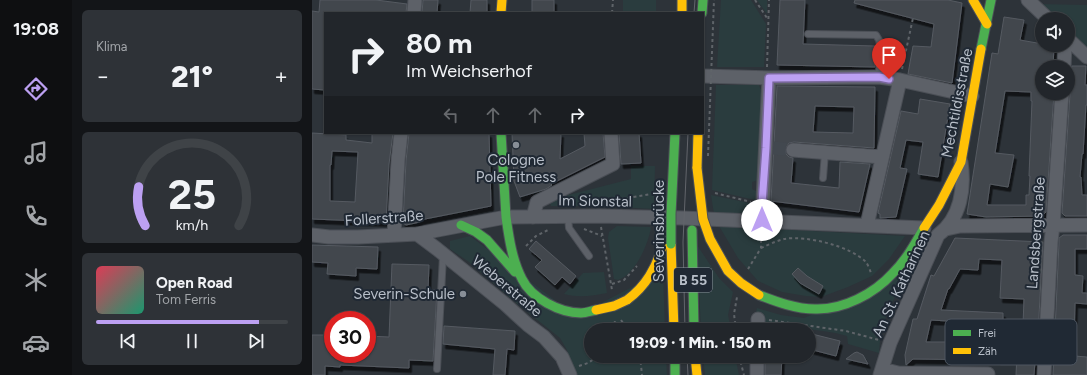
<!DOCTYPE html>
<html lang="de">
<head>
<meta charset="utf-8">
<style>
  body { margin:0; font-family:Figtree,sans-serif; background:#2e3237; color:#f1f3f6; height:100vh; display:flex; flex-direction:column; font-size:15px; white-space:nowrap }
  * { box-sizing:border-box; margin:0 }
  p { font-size:13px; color:#a2a5a9 }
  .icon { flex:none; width:22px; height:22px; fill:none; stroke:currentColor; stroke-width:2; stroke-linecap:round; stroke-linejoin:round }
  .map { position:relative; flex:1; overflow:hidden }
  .details { display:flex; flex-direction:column; gap:10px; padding:10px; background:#131518; width:240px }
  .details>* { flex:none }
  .guide { position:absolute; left:12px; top:12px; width:380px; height:122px; border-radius:0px; box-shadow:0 1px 3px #0004,0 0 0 1px #3f4347; background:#22262b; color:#f1f3f6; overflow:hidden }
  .fabs { position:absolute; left:723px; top:12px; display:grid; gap:8px }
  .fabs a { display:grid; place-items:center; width:40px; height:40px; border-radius:50%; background:#22262b; box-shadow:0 1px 3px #0004,0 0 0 1px #3f4347; font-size:20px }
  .speed { position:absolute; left:12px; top:311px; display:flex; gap:8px; font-size:20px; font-weight:700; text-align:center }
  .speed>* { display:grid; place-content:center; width:52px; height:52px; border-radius:50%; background:#22262b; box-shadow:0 1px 3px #0004,0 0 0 1px #3f4347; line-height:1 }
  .speed .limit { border:6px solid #d22; background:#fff; color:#111 }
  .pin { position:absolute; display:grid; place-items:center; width:34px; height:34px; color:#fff; margin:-41px -17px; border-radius:50% 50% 50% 0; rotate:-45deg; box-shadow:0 0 4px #0007 }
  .pin .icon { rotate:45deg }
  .me { position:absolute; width:44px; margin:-22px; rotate:0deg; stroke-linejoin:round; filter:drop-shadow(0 0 3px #0008) }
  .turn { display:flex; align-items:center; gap:14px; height:84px; padding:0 16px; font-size:18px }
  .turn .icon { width:52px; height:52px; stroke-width:2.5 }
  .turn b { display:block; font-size:28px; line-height:34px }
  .lanes { display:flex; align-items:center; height:38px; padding:0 16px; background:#0003; justify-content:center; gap:20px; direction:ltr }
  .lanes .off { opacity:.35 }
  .big { font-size:30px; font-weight:800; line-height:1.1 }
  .details .widget { flex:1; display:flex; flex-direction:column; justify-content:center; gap:6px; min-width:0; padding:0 14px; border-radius:6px; background:#2e3237 }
  .details .dial { align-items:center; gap:0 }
  .dial svg { height:104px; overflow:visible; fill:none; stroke:#3f4347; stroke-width:7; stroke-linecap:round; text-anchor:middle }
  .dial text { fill:#f1f3f6; stroke:none }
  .song { display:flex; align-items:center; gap:12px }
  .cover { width:48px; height:48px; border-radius:6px; background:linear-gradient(135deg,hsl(350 70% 55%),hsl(160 70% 35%)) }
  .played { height:4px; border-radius:2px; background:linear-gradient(90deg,#bca0f2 85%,#3f4347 85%) }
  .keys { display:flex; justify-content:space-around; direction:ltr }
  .heat { display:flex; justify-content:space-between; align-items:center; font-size:22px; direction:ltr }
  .trip { position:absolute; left:272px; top:323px; width:232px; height:40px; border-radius:20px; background:#22262b; box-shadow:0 1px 3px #0004,0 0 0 1px #3f4347; font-weight:800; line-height:40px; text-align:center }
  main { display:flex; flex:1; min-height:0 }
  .tabs { display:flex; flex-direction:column; width:72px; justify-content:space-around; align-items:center; background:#0e0f11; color:#a2a5a9 }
  .tabs .icon { width:28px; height:28px }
  .tabs .on { color:#bca0f2 }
  .tabs b { font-size:18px; color:#f1f3f6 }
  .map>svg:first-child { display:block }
  .green { fill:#2a3c3e }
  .building { fill:#42474d; stroke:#555a61; fill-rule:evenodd; filter:url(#shadow) }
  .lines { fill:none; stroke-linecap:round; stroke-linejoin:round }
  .street-tunnel { stroke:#42484f; stroke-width:13; stroke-dasharray:13 6; stroke-linecap:butt }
  .lane-casing { stroke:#4b4f56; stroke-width:8 }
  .street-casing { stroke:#4b4f56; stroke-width:15 }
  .fast-casing { stroke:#4b4f56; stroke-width:11 }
  .slow-casing { stroke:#4b4f56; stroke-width:11 }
  .path { stroke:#5f6469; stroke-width:2; stroke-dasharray:3 3; stroke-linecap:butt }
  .lane { stroke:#5d6168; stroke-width:6 }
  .street { stroke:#5d6168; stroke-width:13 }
  .fast { stroke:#4caf50; stroke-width:9 }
  .slow { stroke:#ffc107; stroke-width:9 }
  .tram { stroke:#62656b; stroke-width:1 }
  .fast-bridge-casing { stroke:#4b4f56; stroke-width:11; stroke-linecap:butt }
  .slow-bridge-casing { stroke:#4b4f56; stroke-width:11; stroke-linecap:butt }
  .path-bridge { stroke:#5f6469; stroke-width:2; stroke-dasharray:3 3; stroke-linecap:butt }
  .fast-bridge { stroke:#4caf50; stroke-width:9 }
  .slow-bridge { stroke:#ffc107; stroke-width:9 }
  .route-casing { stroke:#7a689d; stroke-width:10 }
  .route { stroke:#bca0f2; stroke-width:7 }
  .poi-dot { fill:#878e97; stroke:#202934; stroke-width:1.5 }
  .labels { text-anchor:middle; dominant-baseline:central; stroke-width:4; stroke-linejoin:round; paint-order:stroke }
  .shield { fill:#202934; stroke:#8a929c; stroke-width:1 }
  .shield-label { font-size:14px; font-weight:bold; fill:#b8bfc9 }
  .street-label { font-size:15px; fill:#b8bfc9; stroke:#202934 }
  .poi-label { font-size:15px; fill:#b8bfc9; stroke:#202934 }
  .key { fill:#202934; stroke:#4e5661; stroke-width:1 }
  .key-label { font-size:11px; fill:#b8bfc9 }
</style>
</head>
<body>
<main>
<nav class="tabs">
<b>19:08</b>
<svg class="icon on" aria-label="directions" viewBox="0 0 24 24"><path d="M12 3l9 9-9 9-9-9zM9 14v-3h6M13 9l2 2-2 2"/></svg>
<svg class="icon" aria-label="music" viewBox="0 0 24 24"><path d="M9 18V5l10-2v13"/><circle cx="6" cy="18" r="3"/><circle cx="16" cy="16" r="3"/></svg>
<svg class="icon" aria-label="phone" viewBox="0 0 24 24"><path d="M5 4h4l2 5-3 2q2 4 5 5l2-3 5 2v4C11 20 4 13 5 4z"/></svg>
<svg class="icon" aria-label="climate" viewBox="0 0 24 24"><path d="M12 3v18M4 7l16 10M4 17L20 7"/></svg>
<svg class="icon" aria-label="car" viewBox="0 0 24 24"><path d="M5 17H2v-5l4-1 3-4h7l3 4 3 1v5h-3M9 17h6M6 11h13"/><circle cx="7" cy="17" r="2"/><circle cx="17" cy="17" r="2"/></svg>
</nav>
<section class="details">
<div class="widget"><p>Klima</p>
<div class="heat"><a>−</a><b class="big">21°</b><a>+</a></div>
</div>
<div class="widget dial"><svg viewBox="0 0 100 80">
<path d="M14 69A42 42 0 1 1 86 69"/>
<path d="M14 69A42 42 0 0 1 9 39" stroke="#bca0f2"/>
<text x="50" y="56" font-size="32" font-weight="700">25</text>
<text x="50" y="72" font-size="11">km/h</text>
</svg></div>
<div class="widget">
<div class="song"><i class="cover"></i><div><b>Open Road</b><p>Tom Ferris</p></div></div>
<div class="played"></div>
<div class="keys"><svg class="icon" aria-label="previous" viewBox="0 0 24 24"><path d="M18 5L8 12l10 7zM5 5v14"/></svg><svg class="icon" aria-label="pause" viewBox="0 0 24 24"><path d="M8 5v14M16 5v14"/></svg><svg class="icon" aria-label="next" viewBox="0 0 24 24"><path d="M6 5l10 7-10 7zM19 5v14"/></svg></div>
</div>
</section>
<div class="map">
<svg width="775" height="375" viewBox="0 0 775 375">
  <defs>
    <filter id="shadow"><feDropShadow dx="2.5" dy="4.5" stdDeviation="0" flood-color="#0009"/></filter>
  </defs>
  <rect width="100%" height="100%" fill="#2d3339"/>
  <path class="green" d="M311 0H344V13H311Z
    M409 0H439L454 24 452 67H405Z
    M445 0H455V14Z
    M724 4 775 5V49L756 31V19H741Z
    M404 85H447L448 88 451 91 446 180 440 182V189L448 193 447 201 400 190Z
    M319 166H343L342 209 286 206H239L237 200 319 179Z
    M399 195 447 205 446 216 402 214Z
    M305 226 339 227C337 243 323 275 306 280L302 279 296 238 297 232Z
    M407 226 593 236 577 259 560 276 536 287 509 297 494 296 470 292 446 281 426 258Z
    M158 236 264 316 351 271 353 330H279V356H354L355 375H262L255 350 248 338 203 302 157 262 138 249V241Z
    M385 245 407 278 421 292 416 315 419 330H389Z
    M292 272 295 293C280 296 267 298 252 294L271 273Z
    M586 277 590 281 569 328 567 353 536 344 535 336C507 328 479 328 450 328V316L444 313 445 308 469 315 492 318Z
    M391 356H423L427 375H393Z"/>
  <path class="building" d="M8 0H64L95 4 94 13H13V90L0 89V11L7 12Z
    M111 0H126L125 13H110Z
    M159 0H175V13H158Z
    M220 0H242V13H220Z
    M468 0H493L491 44 563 46V67L465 65Z
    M543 0H636L650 3 640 83 596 74 601 46 619 47 622 24 542 3Z
    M692 17 712 20 708 40 742 46 741 67H730V93H742L734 212 730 216 674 217 655 214 680 53 686 54ZM693 91 719 92V101H720L717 176H718L717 195H714V205H675L678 184 696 187 702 155 683 153Z
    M760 66H774L773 85H775V105H774L771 154H770L768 177H769L770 195H775V216H753L750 213 758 94 756 88V74L759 71Z
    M465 86 563 87 562 148 482 142 477 143 473 149 474 154 477 157 481 158 479 183 527 188 528 162 558 164 547 212 459 201ZM503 106 542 107 541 133 501 132Z
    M608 99 638 104 626 177 606 174 611 142 594 140 588 168 595 169 584 217 568 218V214L566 213 589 111 606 114Z
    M0 133 34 135V140L60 143V133H81L77 164 74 222 0 219ZM20 151 46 152 43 202 18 201V165H19Z
    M97 133H177L179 206 108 220V222L94 225 91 223 94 161Z
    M200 133H249L248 159 273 146 272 133H291L293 157 239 184 240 185 234 189 208 197 202 181Z
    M307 133H327L329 163 309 164Z
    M751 235H775V249H763V275L771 276 770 293H775V304L763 303 762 342V356L775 357V375H741L747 243V238Z
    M643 238 731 242 726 334H725L722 375H704L706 334 685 333V324L619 320 614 342H686V360L601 359 594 365 593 355 601 319H605L619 275 622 276ZM667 259 690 260 688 298 712 299 711 325 691 324V313L629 310 636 289H637L648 269 666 270Z
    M224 241 264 276 258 284 250 277 243 285 223 267 230 260 217 249Z
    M0 245 66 247 65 269 44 268V276L15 274 16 263 0 262Z
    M80 264 117 265 116 290H125L121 361 97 360V368L28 365V367L13 366V375H0V335H21V354H55V336L77 337Z
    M486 268 495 276 511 286 507 294 488 283 480 274Z
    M132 326 203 331 202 350 195 349 193 375H181L183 349 131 344Z
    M500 334 528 341 524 356 497 349V336H499Z
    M545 352 551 355 556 364 534 359 542 353Z
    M453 356H470L469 375H453Z"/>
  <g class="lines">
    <path class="street-tunnel" d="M461 148 481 150"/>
    <defs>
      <path id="lane" d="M496 34 564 35 567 40 568 45 567 77
        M511 178 513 152
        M256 217 257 228 277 256
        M125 369 131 256"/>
      <path id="street" d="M716 0 736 19
        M102 13 103 0
        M756 39 775 57
        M752 67 753 45
        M391 76 457 78 567 77 588 80 660 96
        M481 150 570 157
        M221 217 225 202 301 164 299 133
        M450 220 457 78
        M555 225 588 80
        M634 229 648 226 775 225
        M105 234 125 249 193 304 216 325 232 337 250 357 258 375
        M0 235 17 237H46L105 234 194 217 288 216 370 218 612 228
        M82 235 86 160 89 133
        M446 330V319
        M570 369 586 373 676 374
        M445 375V356
        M568 375 578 343 626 235C649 218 653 188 649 162
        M732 375 739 242 741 225 750 93"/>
      <path id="fast" d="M390 13 391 0
        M669 49 679 0
        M189 133 194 217
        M194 217C197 238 200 260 210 279 219 298 248 313 269 313 274 313 279 311 284 310
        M149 225 164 232 175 240 203 272
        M380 230 382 330
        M447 295C465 302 484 309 503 309 531 310 562 294 581 273 594 260 603 244 612 228
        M363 356V375"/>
      <path id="slow" d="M370 0V13
        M661 0 675 24
        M189 13 190 0
        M385 168 386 133
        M612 228 627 205 649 162 669 49
        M359 244 362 330
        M315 300C334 286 344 268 351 245
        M383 356 385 375"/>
    </defs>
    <use href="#lane" class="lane-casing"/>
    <use href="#street" class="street-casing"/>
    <use href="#fast" class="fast-casing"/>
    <use href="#slow" class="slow-casing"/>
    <path class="path" d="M443 0 455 18
      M300 13 301 0
      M455 67 457 0
      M590 69 601 18
      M403 193 439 202
      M286 203 345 193
      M289 227 300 290
      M272 229 290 236
      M214 246 224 236 238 229
      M449 248C456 245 464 241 472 239 494 235 538 246 554 262 556 265 558 270 559 273
      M436 269 449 248V233
      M300 284 312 280 325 266
      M309 320 316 330
      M457 320 534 331 567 340
      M302 330 303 320
      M424 330 422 314 425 297
      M328 356 330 375
      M427 356 432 375
      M267 366 276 363 286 356"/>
    <use href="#lane" class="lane"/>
    <use href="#street" class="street"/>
    <use href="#fast" class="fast"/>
    <use href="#slow" class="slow"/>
    <path class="tram" d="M382 13 383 0
      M373 330 371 242 376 133
      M375 356 376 375"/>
    <defs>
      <path id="fast-bridge" d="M359 244V214L363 133"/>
      <path id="slow-bridge" d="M385 168 391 219 398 239 416 271 429 283 447 295
        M284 310 302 306 315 300"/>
    </defs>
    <use href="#fast-bridge" class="fast-bridge-casing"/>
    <use href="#slow-bridge" class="slow-bridge-casing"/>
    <path class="path-bridge" d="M396 156 402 0"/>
    <use href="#fast-bridge" class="fast-bridge"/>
    <use href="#slow-bridge" class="slow-bridge"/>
  </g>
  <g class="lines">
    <defs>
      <path id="route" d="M450 220V204L454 148 457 78 567 77 577 79"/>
    </defs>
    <use href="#route" class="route-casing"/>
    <use href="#route" class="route"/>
  </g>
  <g class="poi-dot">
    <circle cx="204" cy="145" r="4"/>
    <circle cx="151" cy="294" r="4"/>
  </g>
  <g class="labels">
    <rect class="shield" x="362" y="268" width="38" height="24" rx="3"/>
    <g class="shield-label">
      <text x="381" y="280">B 55</text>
    </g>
    <g class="street-label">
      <text transform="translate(645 103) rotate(-79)">Mechtildisstraße</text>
      <text transform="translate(283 201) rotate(1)">Im Sionstal</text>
      <text transform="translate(72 218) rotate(-4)">Follerstraße</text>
      <text transform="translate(347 231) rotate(-90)">Severinsbrücke</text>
      <text transform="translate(724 233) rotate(-86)">Landsbergstraße</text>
      <text transform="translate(589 284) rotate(-65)">An St. Katharinen</text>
      <text transform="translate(195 286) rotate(40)">Weberstraße</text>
    </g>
    <g class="poi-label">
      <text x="204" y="160">Cologne<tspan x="204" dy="17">Pole Fitness</tspan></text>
      <text x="143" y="294" text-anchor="end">Severin-Schule</text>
    </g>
  </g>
  <rect x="633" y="319" width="132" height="46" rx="6" class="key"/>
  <rect x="641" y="330" width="18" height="6" fill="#4caf50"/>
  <rect x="641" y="348" width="18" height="6" fill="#ffc107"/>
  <g class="key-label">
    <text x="666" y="337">Frei</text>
    <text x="666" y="355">Zäh</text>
  </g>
</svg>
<div class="fabs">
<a><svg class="icon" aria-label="sound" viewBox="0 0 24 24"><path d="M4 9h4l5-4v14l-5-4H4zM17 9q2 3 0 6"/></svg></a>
<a><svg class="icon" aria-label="layers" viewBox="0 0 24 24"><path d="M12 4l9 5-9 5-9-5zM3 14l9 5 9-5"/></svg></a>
</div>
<div class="speed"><div class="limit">30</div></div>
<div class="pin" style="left:577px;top:79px;background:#d93025"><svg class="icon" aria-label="arrive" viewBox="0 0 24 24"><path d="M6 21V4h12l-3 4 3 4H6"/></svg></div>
<svg class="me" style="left:450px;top:220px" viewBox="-20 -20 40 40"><circle r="19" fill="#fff"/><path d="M0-13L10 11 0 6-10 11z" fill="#bca0f2"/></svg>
<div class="trip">19:09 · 1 Min. · 150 m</div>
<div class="guide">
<div class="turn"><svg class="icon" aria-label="right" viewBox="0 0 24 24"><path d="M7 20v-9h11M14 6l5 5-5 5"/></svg><div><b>80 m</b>Im Weichserhof</div></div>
<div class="lanes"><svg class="icon off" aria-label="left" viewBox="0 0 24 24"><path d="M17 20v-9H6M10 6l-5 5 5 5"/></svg><svg class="icon off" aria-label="ahead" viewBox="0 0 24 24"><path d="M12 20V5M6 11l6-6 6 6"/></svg><svg class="icon off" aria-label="ahead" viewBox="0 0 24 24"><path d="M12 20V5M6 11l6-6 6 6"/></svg><svg class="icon" aria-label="right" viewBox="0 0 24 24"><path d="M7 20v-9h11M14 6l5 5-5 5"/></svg></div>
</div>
</div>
</main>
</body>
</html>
